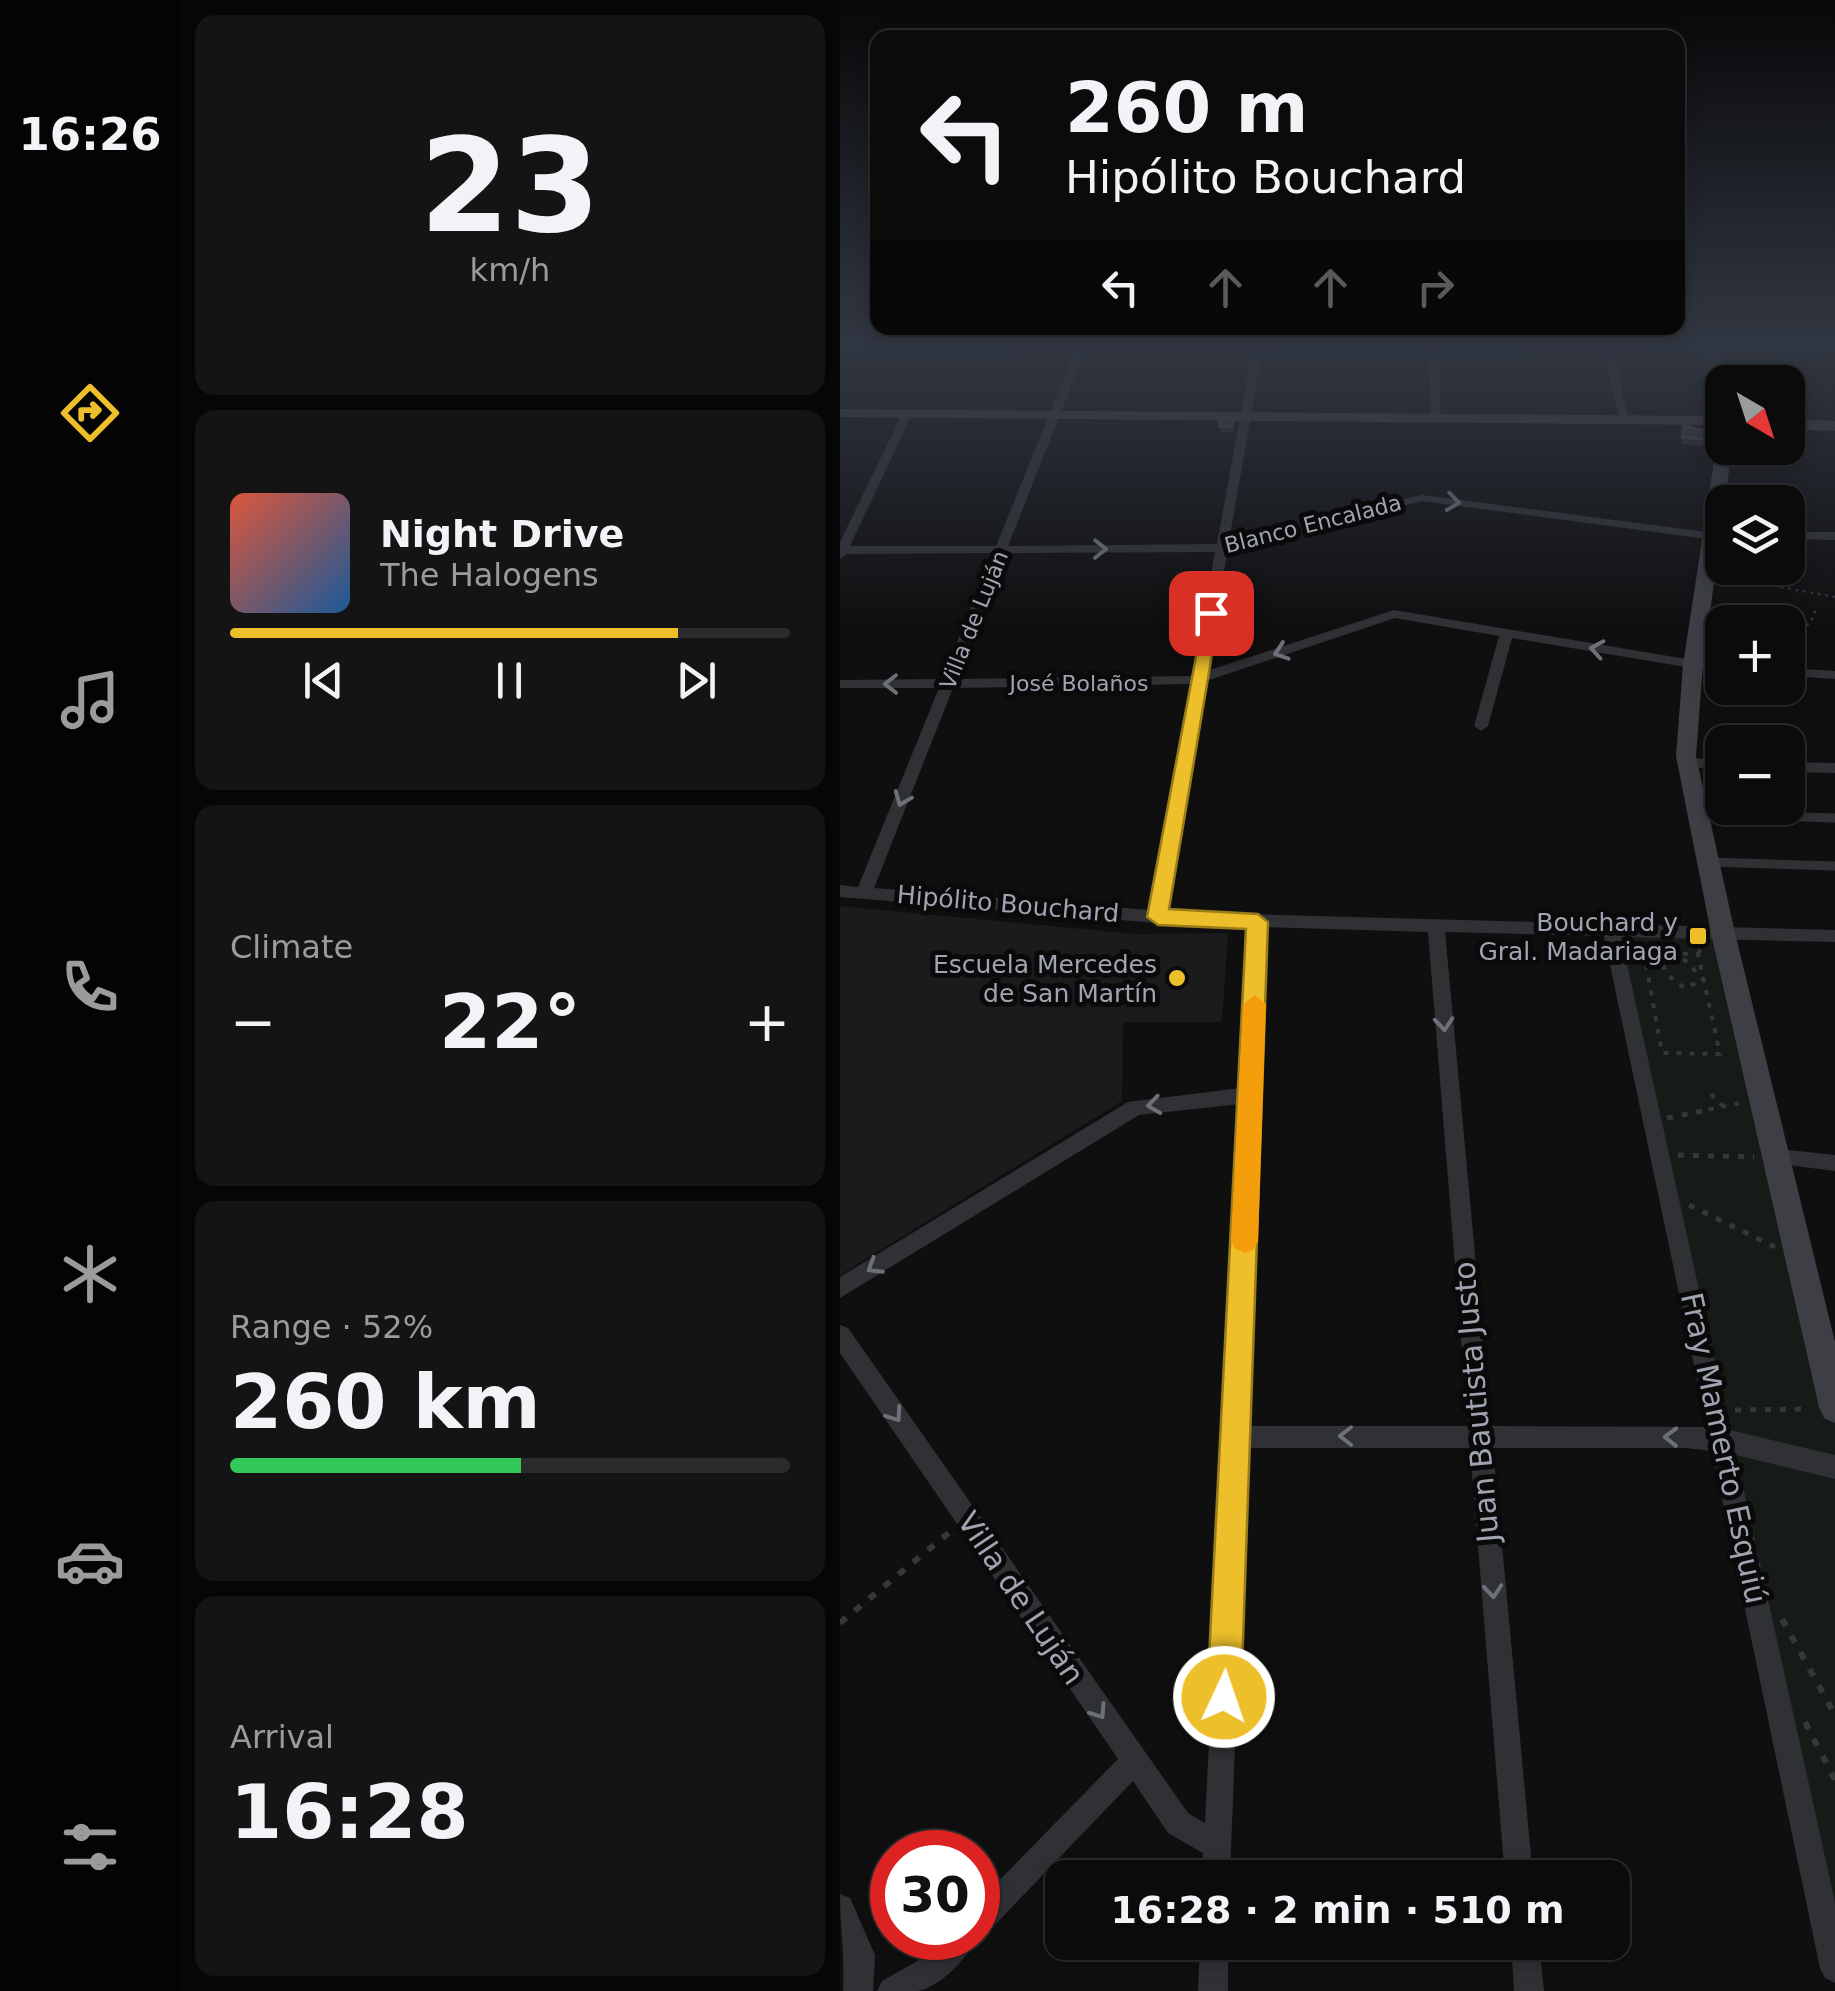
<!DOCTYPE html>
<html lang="en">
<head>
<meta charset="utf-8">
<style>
  body { margin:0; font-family:"DejaVu Sans",sans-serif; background:#141415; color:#f1f3f6; height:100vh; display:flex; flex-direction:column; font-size:38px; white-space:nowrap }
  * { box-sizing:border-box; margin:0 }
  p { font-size:32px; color:#9a9b9d }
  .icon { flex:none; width:55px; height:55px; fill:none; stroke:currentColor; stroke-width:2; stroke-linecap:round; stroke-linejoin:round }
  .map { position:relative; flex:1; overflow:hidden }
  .details { display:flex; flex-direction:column; gap:15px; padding:15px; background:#060607; width:660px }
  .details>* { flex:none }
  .top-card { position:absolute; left:30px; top:30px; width:815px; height:305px; border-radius:20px; box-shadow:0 5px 15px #0003,0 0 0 2px #2b2b2d; background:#0b0b0c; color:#f1f3f6; overflow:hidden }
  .needle { width:65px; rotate:141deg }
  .buttons { position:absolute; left:865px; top:365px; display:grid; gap:20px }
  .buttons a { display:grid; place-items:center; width:100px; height:100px; border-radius:20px; background:#0b0b0c; box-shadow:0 5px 15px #0003,0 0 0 2px #2b2b2d; font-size:50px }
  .speed { position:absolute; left:30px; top:1830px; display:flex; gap:20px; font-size:50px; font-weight:700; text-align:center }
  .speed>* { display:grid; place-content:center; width:130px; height:130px; border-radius:50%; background:#0b0b0c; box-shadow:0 5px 15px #0003,0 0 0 2px #2b2b2d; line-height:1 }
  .speed .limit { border:15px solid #d22; background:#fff; color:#111 }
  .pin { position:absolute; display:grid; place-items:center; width:85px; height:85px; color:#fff; margin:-42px; border-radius:20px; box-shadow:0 5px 15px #0006 }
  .me { position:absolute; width:110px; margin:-55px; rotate:3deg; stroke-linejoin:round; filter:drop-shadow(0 0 8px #0008) }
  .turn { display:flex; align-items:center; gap:35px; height:210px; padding:0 30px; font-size:45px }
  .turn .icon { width:130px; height:130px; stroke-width:2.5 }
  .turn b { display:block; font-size:70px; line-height:85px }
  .lanes { display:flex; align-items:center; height:95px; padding:0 30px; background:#0003; justify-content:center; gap:50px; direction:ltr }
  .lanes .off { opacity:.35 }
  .big { font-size:75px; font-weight:700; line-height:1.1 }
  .details .card { flex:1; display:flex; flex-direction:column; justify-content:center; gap:15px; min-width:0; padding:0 35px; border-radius:20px; background:#141415 }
  .details .dial { align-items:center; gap:0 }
  .dial b { font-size:130px; line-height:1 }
  .song { display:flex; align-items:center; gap:30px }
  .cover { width:120px; height:120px; border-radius:15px; background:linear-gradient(135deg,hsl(10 70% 55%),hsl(210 70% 35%)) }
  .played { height:10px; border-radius:5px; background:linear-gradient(90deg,#edbf2a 80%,#2b2b2d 80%) }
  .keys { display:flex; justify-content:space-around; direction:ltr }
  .heat { display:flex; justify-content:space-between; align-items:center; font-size:55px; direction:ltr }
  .charge { height:15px; border-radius:8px; background:linear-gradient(90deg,#34c759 52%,#2b2b2d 0) }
  .trip { position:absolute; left:205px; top:1860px; width:585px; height:100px; border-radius:20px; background:#0b0b0c; box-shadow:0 5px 15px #0003,0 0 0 2px #2b2b2d; font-weight:700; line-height:100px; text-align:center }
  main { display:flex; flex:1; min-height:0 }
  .tabs { display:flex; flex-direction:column; width:180px; justify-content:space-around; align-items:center; background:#040405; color:#9a9b9d }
  .tabs .icon { width:70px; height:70px }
  .tabs .current { color:#edbf2a }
  .tabs b { font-size:45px; color:#f1f3f6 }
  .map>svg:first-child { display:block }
  .built { fill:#1b1b1d }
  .green { fill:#161b17 }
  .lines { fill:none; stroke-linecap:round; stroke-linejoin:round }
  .path-far3 { stroke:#36373c; stroke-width:2.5; stroke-dasharray:2.5 5; stroke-linecap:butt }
  .path-far2 { stroke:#36373c; stroke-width:4; stroke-dasharray:5 8; stroke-linecap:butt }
  .path-far1 { stroke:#36373c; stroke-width:5; stroke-dasharray:6 9; stroke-linecap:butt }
  .path { stroke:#36373c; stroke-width:6; stroke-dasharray:8 11; stroke-linecap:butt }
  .service { stroke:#303135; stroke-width:9 }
  .minor { fill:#303135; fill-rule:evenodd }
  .secondary { fill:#3e3f45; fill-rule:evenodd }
  .wall { fill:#2b2b2e }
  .building { fill:#37383c; stroke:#48494e; stroke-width:2.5 }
  .oneway { stroke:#6e7079 }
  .route { fill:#edbf2a; stroke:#9a7c1b; stroke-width:2.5 }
  .slow { fill:#f59e0b }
  .poi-dot { fill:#edbf2a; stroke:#0a0a0b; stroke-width:4 }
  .labels { text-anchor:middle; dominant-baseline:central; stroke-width:10; stroke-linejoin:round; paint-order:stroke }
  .far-street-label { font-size:22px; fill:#a0a4b1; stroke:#0a0a0b }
  .street-label { font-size:25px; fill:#a0a4b1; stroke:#0a0a0b }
  .poi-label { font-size:25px; fill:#a0a4b1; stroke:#0a0a0b; text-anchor:end }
  .near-street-label { font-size:30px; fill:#a0a4b1; stroke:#0a0a0b }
</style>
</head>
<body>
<main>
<nav class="tabs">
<b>16:26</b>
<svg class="icon current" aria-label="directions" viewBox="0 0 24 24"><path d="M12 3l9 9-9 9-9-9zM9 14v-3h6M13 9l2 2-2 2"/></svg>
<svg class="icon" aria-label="music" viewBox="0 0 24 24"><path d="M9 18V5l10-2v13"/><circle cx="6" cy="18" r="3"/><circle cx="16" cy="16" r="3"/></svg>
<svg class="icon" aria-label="phone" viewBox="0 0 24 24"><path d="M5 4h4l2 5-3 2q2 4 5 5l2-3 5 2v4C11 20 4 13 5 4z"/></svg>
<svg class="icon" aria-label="climate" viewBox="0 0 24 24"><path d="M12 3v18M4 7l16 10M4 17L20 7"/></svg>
<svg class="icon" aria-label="car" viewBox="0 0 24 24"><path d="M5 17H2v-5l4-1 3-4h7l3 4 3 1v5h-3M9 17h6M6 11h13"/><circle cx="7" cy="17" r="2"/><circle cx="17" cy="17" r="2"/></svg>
<svg class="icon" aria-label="filters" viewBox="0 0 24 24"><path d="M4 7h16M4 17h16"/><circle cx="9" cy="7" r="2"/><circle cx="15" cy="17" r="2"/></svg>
</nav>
<section class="details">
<div class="card dial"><b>23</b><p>km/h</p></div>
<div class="card">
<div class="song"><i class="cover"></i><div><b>Night Drive</b><p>The Halogens</p></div></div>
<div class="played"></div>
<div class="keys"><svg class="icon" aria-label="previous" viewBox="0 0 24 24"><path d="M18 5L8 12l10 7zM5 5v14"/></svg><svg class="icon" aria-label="pause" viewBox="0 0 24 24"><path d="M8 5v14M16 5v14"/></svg><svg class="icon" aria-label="next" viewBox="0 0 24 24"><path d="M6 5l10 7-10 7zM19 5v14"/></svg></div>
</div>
<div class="card"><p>Climate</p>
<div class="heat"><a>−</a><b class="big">22°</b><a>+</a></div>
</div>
<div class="card"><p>Range · 52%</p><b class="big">260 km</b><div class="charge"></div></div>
<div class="card"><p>Arrival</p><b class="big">16:28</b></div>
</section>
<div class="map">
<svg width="995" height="1991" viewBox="0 0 995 1991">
  <rect width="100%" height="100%" fill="#0f0f10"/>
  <path class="built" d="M0 906 295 934 388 933 382 1022H283L282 1101 0 1275Z"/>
  <path class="green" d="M771 929 883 933 995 1407V1968Z"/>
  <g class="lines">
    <path class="path-far3" d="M882 576 995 597
      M948 638 971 622 976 609"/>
    <path class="path-far2" d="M804 953 858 954 880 1054 822 1053Z
      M816 954 829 976 844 988 864 980 840 955
      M858 954 863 945
      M871 1094 883 1106
      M856 1112 901 1103"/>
    <path class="path-far1" d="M827 1118 868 1110
      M838 1155 914 1157
      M849 1205 935 1247
      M895 1410 970 1409"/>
    <path class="path" d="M942 1619 995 1715
      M0 1623 111 1531
      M965 1722 995 1780"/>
    <path class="service" d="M858 814 995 818
      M869 862 995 866"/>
    <path class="minor" d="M237 346H247L168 546 377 544 413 346H423L389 541 582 495 882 534V541L582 501 388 549 367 671 554 610 882 665V673L672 638 648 726 641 731 634 726 659 636 555 618 366 681 326 912 995 930V942L781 937 890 1430 995 1455V1479L896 1455 995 1902V1983L985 1978 980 1968 872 1451 846 1448H653L693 1878H665L630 1448H406L390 1878H362L363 1853 328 1833 293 1781 148 1932 138 1936V1902L278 1759 0 1353V1325L8 1328 348 1813 365 1823 400 1104 299 1115 0 1298V1277L288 1102 401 1088 408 927 341 925 0 897V885L18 887 99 688H0V680L102 679 153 553 7 554 0 559V542L62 414 67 411 72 414 10 546H156ZM375 552 353 676 116 679 165 553ZM351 684 310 910 34 888 113 688ZM425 927 588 932 628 1426H407ZM605 932 764 936 867 1427 651 1426Z
      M588 346H598L601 418 596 421 591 418Z
      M762 346H772L789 422 780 420Z
      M995 532V540L948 539V532Z
      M948 668 995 671V679L948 676Z
      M847 758 882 760V770L842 766 840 763Z
      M948 762 995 763V773L948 772Z
      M939 1149 995 1155V1171L932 1163 929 1157 932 1151Z
      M0 1894 10 1898 35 1955 33 1991H3C5 1958 0 1927 0 1894Z
      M102 1938H136C128 1958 100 1987 78 1991 65 1991 50 1991 37 1991L42 1981 81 1959Z
      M360 1942H388V1991H358Z
      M671 1942H699L704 1991H674Z"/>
    <path class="secondary" d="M862 346H876L883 382 882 425 0 417V409L875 416Z
      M948 419 995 421V431L948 429Z
      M882 444V448H892L863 665 856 756 895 933 995 1342V1423L984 1418 979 1407 871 933 836 756 843 665 876 448Z"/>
  </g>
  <path class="wall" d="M381 418 394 427 393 432H379Z
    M844 426 875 441 873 447 841 444Z"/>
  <path class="building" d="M381 418 394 420 392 426H379Z
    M844 426 875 433V441L842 437Z"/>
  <defs><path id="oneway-chevron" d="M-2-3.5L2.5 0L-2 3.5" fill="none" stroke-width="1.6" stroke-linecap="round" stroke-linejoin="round" transform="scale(2.5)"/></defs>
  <g class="oneway">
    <use href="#oneway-chevron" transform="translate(613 502) rotate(8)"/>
    <use href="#oneway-chevron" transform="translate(260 549)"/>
    <use href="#oneway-chevron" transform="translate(757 649) rotate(-170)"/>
    <use href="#oneway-chevron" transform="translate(441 652) rotate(161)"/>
    <use href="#oneway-chevron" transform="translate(51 684) rotate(-180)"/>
    <use href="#oneway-chevron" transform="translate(62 799) rotate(112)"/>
    <use href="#oneway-chevron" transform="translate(604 1024) rotate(85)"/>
    <use href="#oneway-chevron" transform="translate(314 1105) rotate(172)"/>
    <use href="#oneway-chevron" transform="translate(34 1267) rotate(148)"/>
    <use href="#oneway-chevron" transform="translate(55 1415) rotate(55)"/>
    <use href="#oneway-chevron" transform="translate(506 1436) rotate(180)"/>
    <use href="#oneway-chevron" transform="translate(831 1437) rotate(-179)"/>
    <use href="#oneway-chevron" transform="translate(653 1591) rotate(85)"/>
    <use href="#oneway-chevron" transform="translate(259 1712) rotate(56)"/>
  </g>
  <linearGradient id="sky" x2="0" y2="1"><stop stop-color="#080809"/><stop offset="0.55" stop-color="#313742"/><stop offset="1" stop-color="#313742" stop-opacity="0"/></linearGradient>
  <rect width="995" height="625" fill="url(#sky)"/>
  <path class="route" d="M365 609 379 613 329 909 418 914 428 922 401 1697 396 1709 384 1714 372 1709 367 1697 406 929 318 925 307 917Z"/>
  <path class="slow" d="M415 995 426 1004 418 1241 414 1249 405 1253 395 1249 391 1241 403 1004Z"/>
  <g class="poi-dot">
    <rect x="848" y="926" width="20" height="20" rx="5"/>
    <circle cx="337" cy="978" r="10"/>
  </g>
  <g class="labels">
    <g class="far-street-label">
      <text transform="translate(473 524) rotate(-14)">Blanco Encalada</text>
      <text transform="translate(134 620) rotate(-68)">Villa de Luján</text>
      <text x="239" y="683">José Bolaños</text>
    </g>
    <g class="street-label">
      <text transform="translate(168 904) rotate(5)">Hipólito Bouchard</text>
    </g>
    <g class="poi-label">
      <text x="838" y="922">Bouchard y<tspan x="838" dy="29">Gral. Madariaga</tspan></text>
      <text x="317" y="964">Escuela Mercedes<tspan x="317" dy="29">de San Martín</tspan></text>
    </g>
    <g class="near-street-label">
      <text transform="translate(636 1402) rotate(-95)">Juan Bautista Justo</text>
      <text transform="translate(884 1448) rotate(78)">Fray Mamerto Esquiú</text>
      <text transform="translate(181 1598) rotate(56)">Villa de Luján</text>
    </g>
  </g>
</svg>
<div class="buttons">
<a><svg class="needle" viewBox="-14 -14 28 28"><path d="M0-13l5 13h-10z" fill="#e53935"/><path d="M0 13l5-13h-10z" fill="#9a9b9d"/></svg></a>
<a><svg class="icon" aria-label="layers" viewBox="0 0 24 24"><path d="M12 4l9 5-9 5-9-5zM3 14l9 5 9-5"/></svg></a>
<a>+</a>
<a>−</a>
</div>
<div class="speed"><div class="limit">30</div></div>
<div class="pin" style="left:371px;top:613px;background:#d93025"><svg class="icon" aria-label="arrive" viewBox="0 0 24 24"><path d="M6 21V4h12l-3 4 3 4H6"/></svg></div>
<svg class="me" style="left:384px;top:1697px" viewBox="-20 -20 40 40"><circle r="17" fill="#edbf2a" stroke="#fff" stroke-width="3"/><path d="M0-11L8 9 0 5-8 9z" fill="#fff"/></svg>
<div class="trip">16:28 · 2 min · 510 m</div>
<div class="top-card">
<div class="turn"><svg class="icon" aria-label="left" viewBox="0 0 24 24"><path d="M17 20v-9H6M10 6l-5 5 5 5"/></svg><div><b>260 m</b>Hipólito Bouchard</div></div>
<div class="lanes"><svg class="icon" aria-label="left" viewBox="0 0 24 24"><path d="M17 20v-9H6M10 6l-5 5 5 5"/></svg><svg class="icon off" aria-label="ahead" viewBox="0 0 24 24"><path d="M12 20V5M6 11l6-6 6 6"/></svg><svg class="icon off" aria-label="ahead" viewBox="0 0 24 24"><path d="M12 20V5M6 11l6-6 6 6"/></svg><svg class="icon off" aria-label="right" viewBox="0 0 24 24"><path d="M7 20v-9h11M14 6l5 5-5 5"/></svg></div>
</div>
</div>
</main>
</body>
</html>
